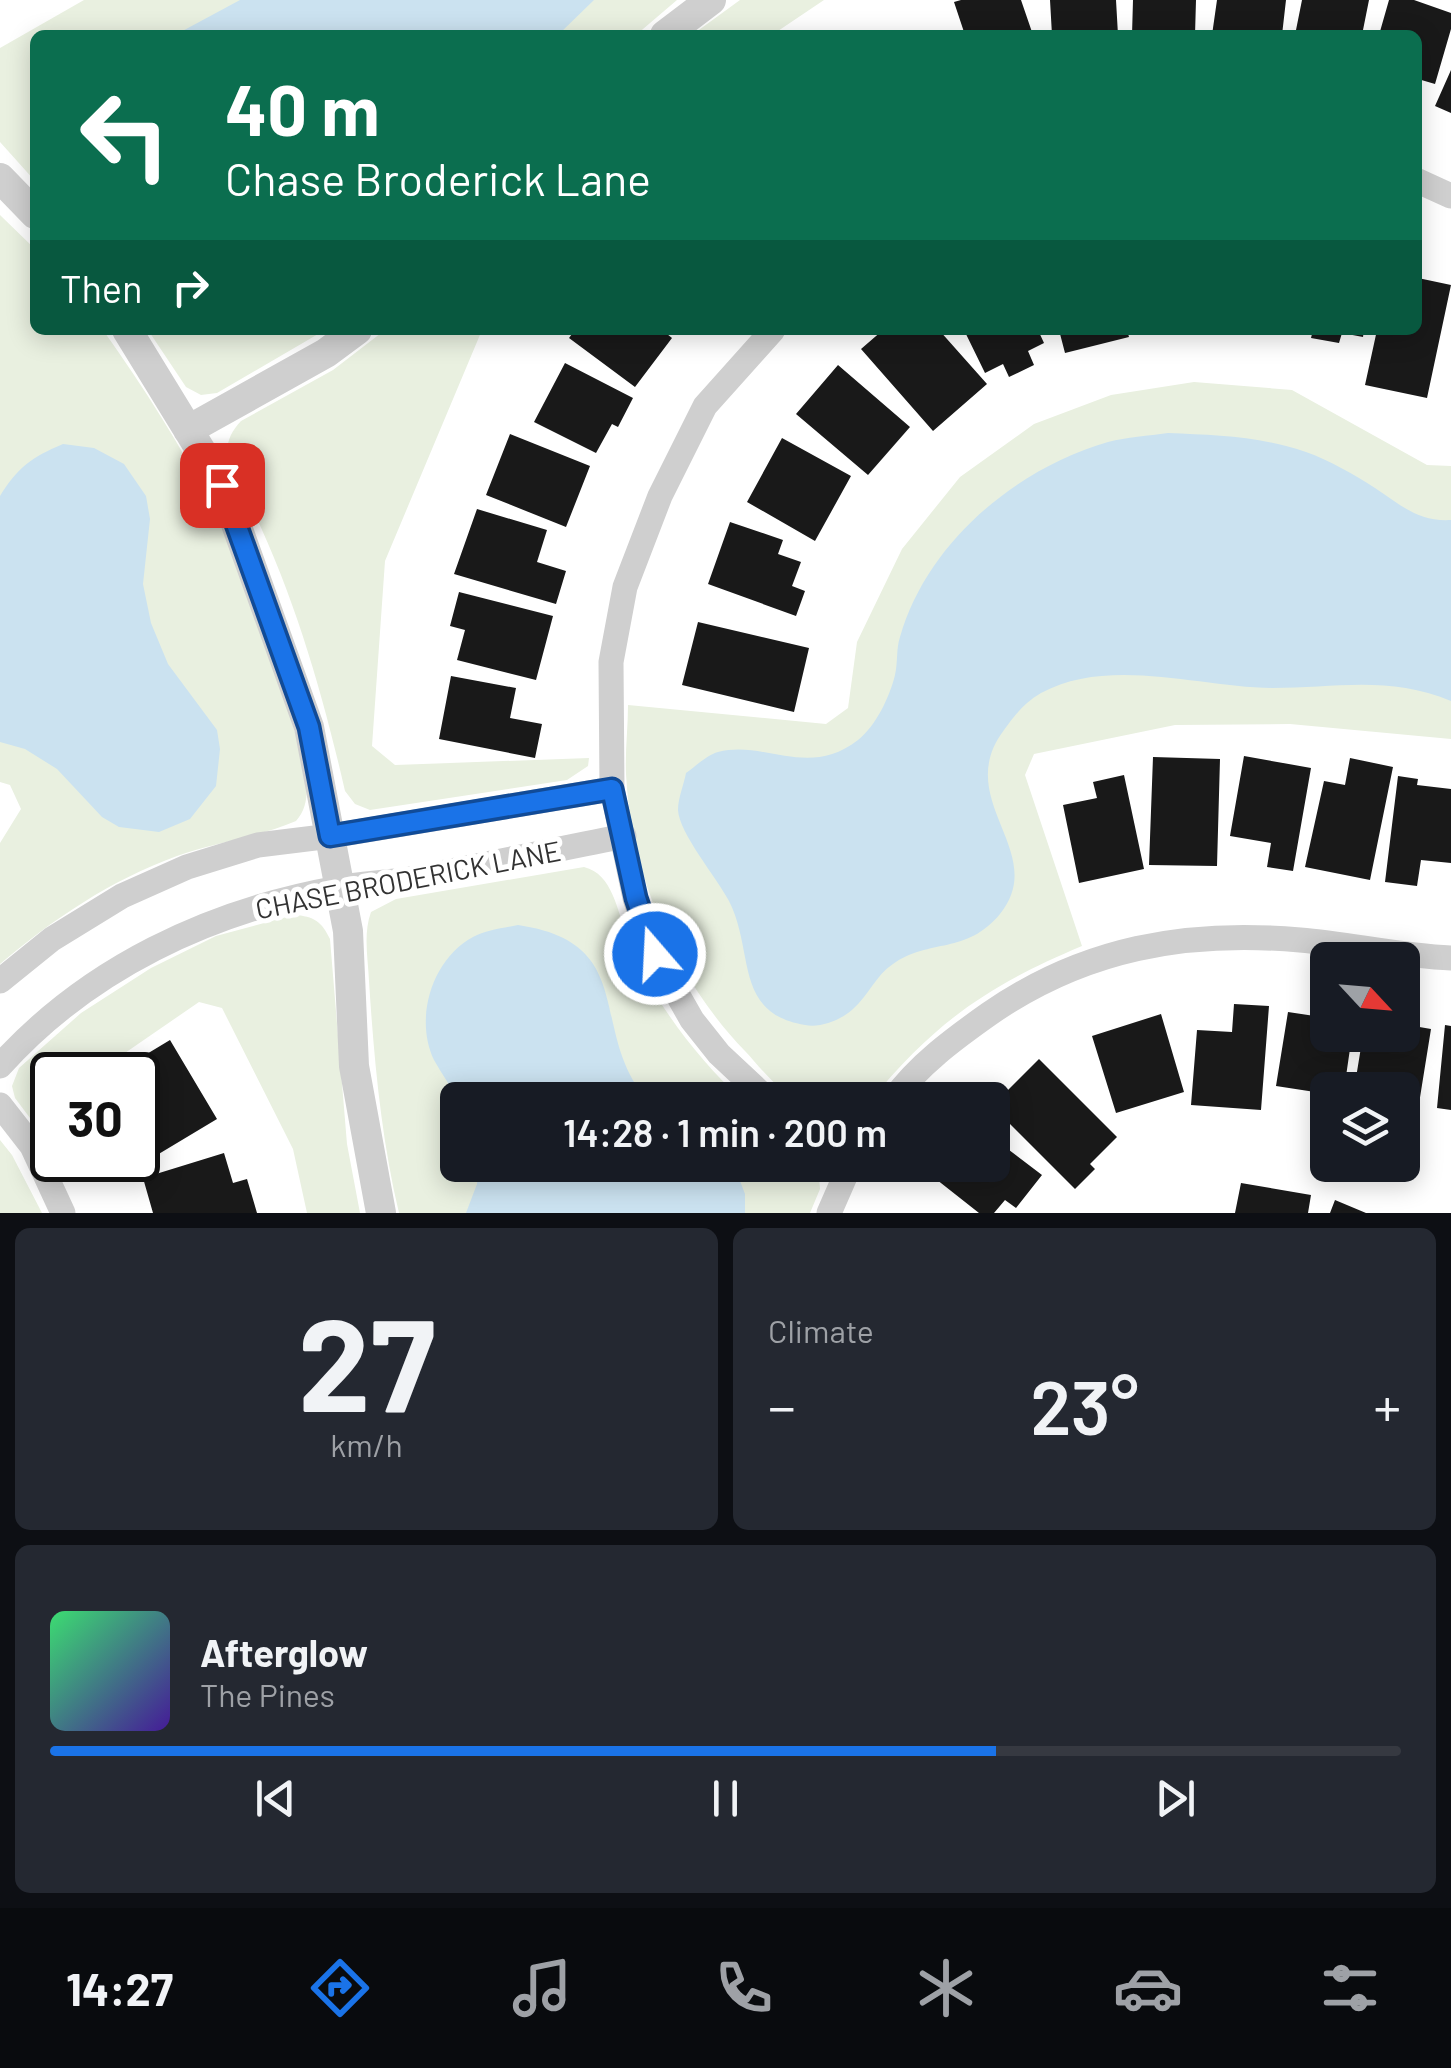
<!DOCTYPE html>
<html lang="en">
<head>
<meta charset="utf-8">
<style>
  body { margin:0; font-family:Barlow,sans-serif; background:#242831; color:#f1f3f6; height:100vh; display:flex; flex-direction:column; font-size:38px; white-space:nowrap }
  * { box-sizing:border-box; margin:0 }
  p { font-size:32px; color:#9ea1a6 }
  .icon { flex:none; width:55px; height:55px; fill:none; stroke:currentColor; stroke-width:2; stroke-linecap:round; stroke-linejoin:round }
  .map { position:relative; height:1213px; overflow:hidden }
  .details { display:flex; flex-direction:column; gap:15px; padding:15px; background:#0d0f14; flex:1 }
  .details>* { flex:none }
  .hud { position:absolute; left:30px; top:30px; width:1392px; height:305px; border-radius:15px; box-shadow:0 5px 25px #0003; background:#0b6e4f; color:#fff; overflow:hidden }
  .needle { width:65px; rotate:116deg }
  .fabs { position:absolute; left:1310px; top:942px; display:grid; gap:20px }
  .fabs a { display:grid; place-items:center; width:110px; height:110px; border-radius:15px; background:#171b24; box-shadow:0 5px 25px #0003; font-size:50px }
  .speed { position:absolute; left:30px; top:1052px; display:flex; gap:20px; font-size:50px; font-weight:700; text-align:center }
  .speed>* { display:grid; place-content:center; width:130px; height:130px; border-radius:50%; background:#171b24; box-shadow:0 5px 25px #0003; line-height:1 }
  .speed .limit { border:5px solid #111; border-radius:15px; background:#fff; color:#111 }
  .pin { position:absolute; display:grid; place-items:center; width:85px; height:85px; color:#fff; margin:-42px; border-radius:20px; box-shadow:0 5px 15px #0006 }
  .me { position:absolute; width:110px; margin:-55px; rotate:341deg; stroke-linejoin:round; filter:drop-shadow(0 0 8px #0008) }
  .turn { display:flex; align-items:center; gap:35px; height:210px; padding:0 30px; font-size:45px }
  .turn .icon { width:130px; height:130px; stroke-width:2.5 }
  .turn b { display:block; font-size:70px; line-height:85px }
  .then { display:flex; align-items:center; height:95px; padding:0 30px; background:#0003; gap:20px; font-size:38px }
  .big { font-size:75px; font-weight:600; line-height:1.1 }
  .details .widget { flex:1; display:flex; flex-direction:column; justify-content:center; gap:15px; min-width:0; padding:0 35px; border-radius:15px; background:#242831 }
  .details .dial { align-items:center; gap:0 }
  .dial b { font-size:130px; line-height:1 }
  .song { display:flex; align-items:center; gap:30px }
  .cover { width:120px; height:120px; border-radius:15px; background:linear-gradient(135deg,hsl(140 70% 55%),hsl(260 70% 35%)) }
  .played { height:10px; border-radius:5px; background:linear-gradient(90deg,#1a73e8 70%,#363941 70%) }
  .keys { display:flex; justify-content:space-around; direction:ltr }
  .heat { display:flex; justify-content:space-between; align-items:center; font-size:55px; direction:ltr }
  .details .tiles { flex:1; display:grid; gap:15px; grid-template-columns:1fr 1fr }
  .widget:last-child { grid-column:span 2 }
  .trip { position:absolute; left:440px; top:1082px; width:570px; height:100px; border-radius:15px; background:#171b24; box-shadow:0 5px 25px #0003; font-weight:600; line-height:100px; text-align:center }
  .menu { display:flex; height:160px; justify-content:space-around; align-items:center; background:#090b0e; color:#9ea1a6 }
  .menu .icon { width:70px; height:70px }
  .menu .on { color:#1a73e8 }
  .menu b { font-size:45px; color:#f1f3f6 }
  .map>svg:first-child { display:block }
  .green { fill:#e9f0e0 }
  .water { fill:#cbe2f0 }
  .building { fill:#191919 }
  .lines { fill:none; stroke-linecap:round; stroke-linejoin:round }
  .minor { stroke:#cfcfcf; stroke-width:25 }
  .tertiary { stroke:#cfcfcf; stroke-width:30 }
  .route-casing { stroke:#114b97; stroke-width:25 }
  .route { stroke:#1a73e8; stroke-width:18 }
  .labels { text-anchor:middle; dominant-baseline:central; stroke-width:10; stroke-linejoin:round; paint-order:stroke }
  .street-label { font-size:28px; fill:#323232; stroke:#fff }
</style>
</head>
<body>
<div class="map">
<svg width="1451" height="1213" viewBox="0 0 1451 1213">
  <rect width="100%" height="100%" fill="#fff"/>
  <path class="green" d="M84 0H677L636 35H35V181L0 142V48Z
    M740 0H824L772 35H692Z
    M0 215 35 249V330H103C157 406 208 488 243 575 261 620 275 667 289 713 298 744 320 795 296 821 259 837 216 842 177 856 111 880 53 919 0 964V843L21 809 10 785 0 782Z
    M148 330H325L217 393 201 395 186 387Z
    M385 330H482L385 561 372 746 395 765 589 758 588 766 567 780 370 810 355 804 345 791C319 677 285 564 228 462 225 444 230 433 241 421L333 370Z
    M1194 382 1292 390 1427 465 1451 466V739L1290 724 1175 725 1034 754 1025 775 1082 946C989 985 935 1022 871 1100 853 1100 809 1105 795 1098 775 1088 760 1067 745 1051 675 979 631 875 626 774 625 751 628 728 628 705L826 724 848 708 857 642 902 549 960 477 1034 424 1111 395Z
    M584 867C613 874 617 911 627 936 650 997 694 1055 742 1100H458V1165H818L820 1189 810 1213H399C381 1137 374 1059 369 981 368 958 363 934 371 912L396 899Z
    M294 915C314 916 322 922 330 939L347 1144 360 1213H307L293 1149 222 1008 199 1002 93 1075H52V1102L30 1118 15 1098 12 1086 19 1068 81 1013 151 968 216 936Z
    M0 1140 12 1155 42 1213H0Z"/>
  <path class="water" d="M240 0H594L558 35H175Z
    M1168 433C1215 435 1260 436 1306 452 1329 460 1355 475 1375 488 1401 505 1418 522 1451 520V701C1389 675 1335 688 1272 688 1200 687 1108 656 1041 693 1024 703 1015 715 1004 730 951 800 1050 852 1000 914 966 955 930 938 893 964 876 975 868 996 853 1009 841 1020 821 1028 805 1025 733 1013 755 952 729 901 717 878 679 833 678 810 678 798 684 784 686 773 696 766 707 755 718 752 766 740 808 779 858 740 876 726 890 696 895 675 898 662 896 649 900 637 927 543 1015 469 1108 442 1127 437 1148 436 1168 433Z
    M63 444 94 448 124 464 146 496 150 519 143 584 151 623 168 664 217 730 220 749 216 786 190 819 159 832 119 827 102 817 57 769 25 749 0 742V496C18 467 32 457 63 444Z
    M518 925C640 943 587 1030 647 1100H458C451 1086 441 1073 434 1060 414 1018 432 959 473 937 486 930 503 928 518 925Z
    M478 1165H734L745 1194V1213H466L477 1184Z"/>
  <path class="building" d="M961 0H1021L1033 35H965L954 2Z
    M1050 0H1116L1118 35H1052Z
    M1133 0H1196L1195 35H1132Z
    M1217 0H1286L1282 35H1212Z
    M1302 0H1369L1362 35H1295Z
    M1389 0H1414L1451 13V29L1435 84 1418 79V35H1379Z
    M1451 70V113L1435 106Z
    M1418 278 1451 285 1427 398 1365 385 1377 330H1418Z
    M575 330H662L672 338 635 387 569 338Z
    M883 330H939L987 384 933 431 861 349Z
    M964 330H1038L1044 343 1028 351 1034 365 1009 377 1003 364 985 373Z
    M1059 330H1127L1129 337 1065 353Z
    M1313 330H1364L1363 337 1342 333 1339 343 1311 338Z
    M565 363 633 398 618 427 612 424 596 453 534 422Z
    M838 365 910 427 868 475 796 414Z
    M510 434 590 466 566 527 486 495Z
    M782 438 851 476 815 541 747 502Z
    M477 509 547 530 537 562 566 571 556 604 454 574Z
    M730 522 783 540 778 554 801 562 792 586 805 591 796 616 708 584Z
    M459 592 553 616 536 680 457 660 465 630 450 626Z
    M698 622 809 648 794 712 682 685Z
    M451 676 516 688 510 718 542 724 535 758 439 739Z
    M1244 756 1311 768 1293 871 1267 867 1271 843 1230 836Z
    M1153 757 1220 759 1217 866 1149 865Z
    M1350 758 1393 767 1370 880 1305 867 1324 781 1345 785Z
    M1124 775 1144 869 1079 883 1063 805 1097 798 1093 782Z
    M1398 776 1418 779 1417 785 1451 789V863L1421 860 1417 886 1385 882Z
    M1234 1004 1269 1006 1261 1110 1191 1105 1197 1030 1232 1032Z
    M1288 1012 1328 1018V1035H1352L1344 1090H1328V1094L1276 1086Z
    M1161 1014 1184 1092 1116 1113 1092 1036Z
    M1402 1024 1431 1029 1417 1116 1402 1114V1090H1354L1363 1035H1402Z
    M1445 1025 1451 1026V1110L1437 1108Z
    M170 1040 217 1119 142 1164 138 1156V1075H112Z
    M1039 1059 1117 1137 1090 1164 1095 1169 1075 1189 992 1106Z
    M992 1137 1042 1175 1016 1208 1005 1200 994 1213H979L927 1172 932 1165H992Z
    M224 1153 233 1183 247 1179 257 1213H153L143 1178Z
    M1241 1183 1311 1195 1308 1213H1235Z
    M1335 1200 1366 1213H1330Z"/>
  <g class="lines">
    <path class="minor" d="M1418 181 1451 196
      M0 981 52 939 122 896 187 867 258 845 331 836 612 789
      M0 1066C88 968 210 911 338 888 363 883 389 883 414 878 484 865 554 850 624 836
      M768 1100 719 1054 692 1020 655 955 635 898 612 789 611 662 625 587 660 496 705 406 773 330
      M893 1100C918 1065 955 1038 989 1014 1084 948 1186 930 1300 940 1350 944 1400 956 1451 958
      M0 1105 32 1146 63 1213
      M829 1213 850 1165"/>
    <path class="tertiary" d="M665 35 711 0
      M0 178 35 214
      M127 330 222 485 309 727 348 931 354 1066 381 1213
      M188 430 326 353 357 330"/>
  </g>
  <g class="lines">
    <defs>
      <path id="route" d="M222 485 309 727 330 836 612 789 636 898 655 954"/>
    </defs>
    <use href="#route" class="route-casing"/>
    <use href="#route" class="route"/>
  </g>
  <g class="labels">
    <g class="street-label">
      <text transform="translate(408 879) rotate(-11)">CHASE BRODERICK LANE</text>
    </g>
  </g>
</svg>
<div class="fabs">
<a><svg class="needle" viewBox="-14 -14 28 28"><path d="M0-13l5 13h-10z" fill="#e53935"/><path d="M0 13l5-13h-10z" fill="#9ea1a6"/></svg></a>
<a><svg class="icon" aria-label="layers" viewBox="0 0 24 24"><path d="M12 4l9 5-9 5-9-5zM3 14l9 5 9-5"/></svg></a>
</div>
<div class="speed"><div class="limit">30</div></div>
<div class="pin" style="left:222px;top:485px;background:#d93025"><svg class="icon" aria-label="arrive" viewBox="0 0 24 24"><path d="M6 21V4h12l-3 4 3 4H6"/></svg></div>
<svg class="me" style="left:655px;top:954px" viewBox="-20 -20 40 40"><circle r="17" fill="#1a73e8" stroke="#fff" stroke-width="3"/><path d="M0-11L8 9 0 5-8 9z" fill="#fff"/></svg>
<div class="trip">14:28 · 1 min · 200 m</div>
<div class="hud">
<div class="turn"><svg class="icon" aria-label="left" viewBox="0 0 24 24"><path d="M17 20v-9H6M10 6l-5 5 5 5"/></svg><div><b>40 m</b>Chase Broderick Lane</div></div>
<div class="then">Then<svg class="icon" aria-label="right" viewBox="0 0 24 24"><path d="M7 20v-9h11M14 6l5 5-5 5"/></svg></div>
</div>
</div>
<section class="details">
<div class="tiles">
<div class="widget dial"><b>27</b><p>km/h</p></div>
<div class="widget"><p>Climate</p>
<div class="heat"><a>−</a><b class="big">23°</b><a>+</a></div>
</div>
<div class="widget">
<div class="song"><i class="cover"></i><div><b>Afterglow</b><p>The Pines</p></div></div>
<div class="played"></div>
<div class="keys"><svg class="icon" aria-label="previous" viewBox="0 0 24 24"><path d="M18 5L8 12l10 7zM5 5v14"/></svg><svg class="icon" aria-label="pause" viewBox="0 0 24 24"><path d="M8 5v14M16 5v14"/></svg><svg class="icon" aria-label="next" viewBox="0 0 24 24"><path d="M6 5l10 7-10 7zM19 5v14"/></svg></div>
</div>
</div>
</section>
<nav class="menu">
<b>14:27</b>
<svg class="icon on" aria-label="directions" viewBox="0 0 24 24"><path d="M12 3l9 9-9 9-9-9zM9 14v-3h6M13 9l2 2-2 2"/></svg>
<svg class="icon" aria-label="music" viewBox="0 0 24 24"><path d="M9 18V5l10-2v13"/><circle cx="6" cy="18" r="3"/><circle cx="16" cy="16" r="3"/></svg>
<svg class="icon" aria-label="phone" viewBox="0 0 24 24"><path d="M5 4h4l2 5-3 2q2 4 5 5l2-3 5 2v4C11 20 4 13 5 4z"/></svg>
<svg class="icon" aria-label="climate" viewBox="0 0 24 24"><path d="M12 3v18M4 7l16 10M4 17L20 7"/></svg>
<svg class="icon" aria-label="car" viewBox="0 0 24 24"><path d="M5 17H2v-5l4-1 3-4h7l3 4 3 1v5h-3M9 17h6M6 11h13"/><circle cx="7" cy="17" r="2"/><circle cx="17" cy="17" r="2"/></svg>
<svg class="icon" aria-label="filters" viewBox="0 0 24 24"><path d="M4 7h16M4 17h16"/><circle cx="9" cy="7" r="2"/><circle cx="15" cy="17" r="2"/></svg>
</nav>
</body>
</html>
